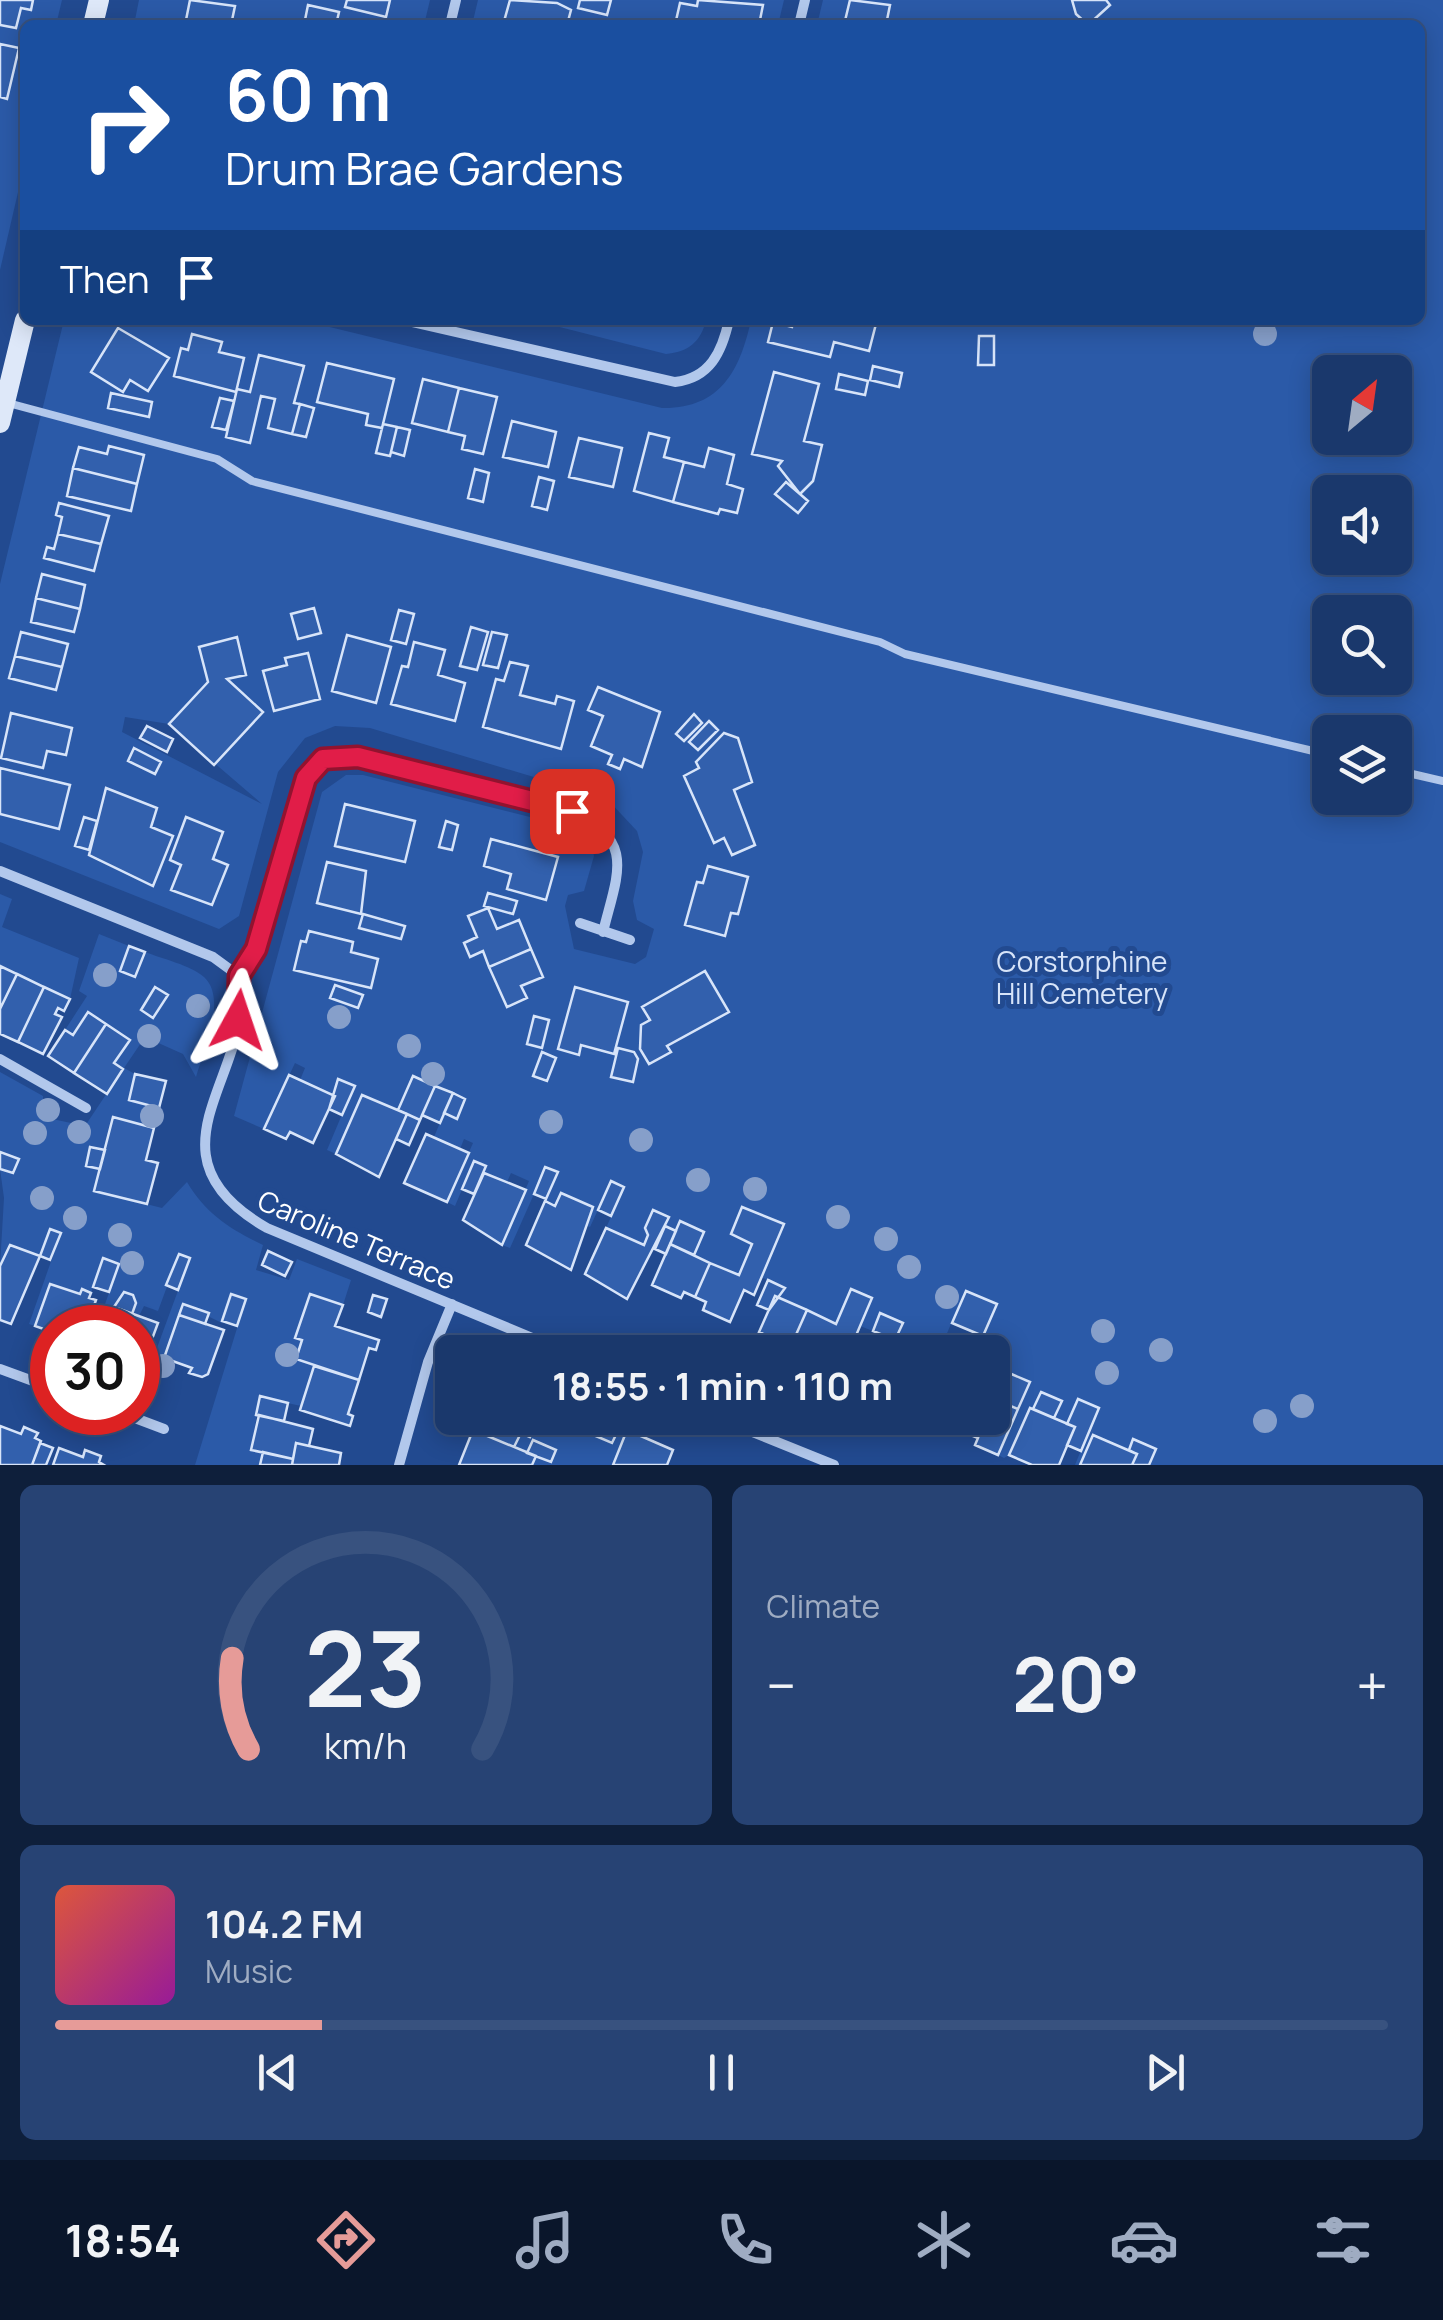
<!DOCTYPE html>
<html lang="en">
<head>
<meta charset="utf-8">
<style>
  body { margin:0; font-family:Manrope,sans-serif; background:#274374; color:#f1f3f6; height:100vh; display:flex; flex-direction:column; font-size:38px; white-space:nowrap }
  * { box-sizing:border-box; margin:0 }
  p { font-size:32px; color:#9facc2 }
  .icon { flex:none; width:55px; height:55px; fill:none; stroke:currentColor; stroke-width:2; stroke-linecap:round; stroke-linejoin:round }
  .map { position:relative; height:1465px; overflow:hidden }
  .panel { display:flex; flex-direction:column; gap:20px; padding:20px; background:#0e1f3b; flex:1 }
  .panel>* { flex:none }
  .top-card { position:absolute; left:20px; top:20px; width:1405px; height:305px; border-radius:15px; box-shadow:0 5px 25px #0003,0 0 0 2px #38527f; background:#1a4fa0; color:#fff; overflow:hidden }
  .needle { width:65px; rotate:29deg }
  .tools { position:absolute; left:1312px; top:355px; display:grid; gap:20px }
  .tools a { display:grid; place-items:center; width:100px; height:100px; border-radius:15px; background:#1a386c; box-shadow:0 5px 25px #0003,0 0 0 2px #38527f; font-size:50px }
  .speed { position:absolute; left:30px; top:1305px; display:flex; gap:20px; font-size:50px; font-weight:700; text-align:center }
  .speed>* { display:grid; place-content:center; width:130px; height:130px; border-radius:50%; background:#1a386c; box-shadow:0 5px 25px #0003,0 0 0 2px #38527f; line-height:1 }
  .speed .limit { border:15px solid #d22; background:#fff; color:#111 }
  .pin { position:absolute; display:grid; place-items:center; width:85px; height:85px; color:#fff; margin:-42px; border-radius:20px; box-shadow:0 5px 15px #0006 }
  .me { position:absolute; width:110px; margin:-55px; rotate:5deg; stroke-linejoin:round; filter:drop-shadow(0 0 8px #0008) }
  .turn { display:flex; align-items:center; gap:35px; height:210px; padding:0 40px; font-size:45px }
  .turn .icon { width:130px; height:130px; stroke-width:2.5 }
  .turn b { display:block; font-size:70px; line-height:85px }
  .then { display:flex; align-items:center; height:95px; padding:0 40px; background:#0003; gap:20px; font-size:38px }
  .big { font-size:75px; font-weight:700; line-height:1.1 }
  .panel .widget { flex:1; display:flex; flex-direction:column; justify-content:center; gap:15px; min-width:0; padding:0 35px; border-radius:15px; background:#274374 }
  .panel .dial { align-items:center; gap:0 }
  .dial svg { height:260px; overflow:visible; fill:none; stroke:#38527f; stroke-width:7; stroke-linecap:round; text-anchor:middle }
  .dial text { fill:#f1f3f6; stroke:none }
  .song { display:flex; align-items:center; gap:30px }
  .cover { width:120px; height:120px; border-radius:15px; background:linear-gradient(135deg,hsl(10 70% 55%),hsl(300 70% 35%)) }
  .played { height:10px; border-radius:5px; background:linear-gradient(90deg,#e69b98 20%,#38527f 20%) }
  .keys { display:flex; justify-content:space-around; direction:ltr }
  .heat { display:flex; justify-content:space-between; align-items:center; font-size:55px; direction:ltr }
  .panel .tiles { flex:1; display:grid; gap:20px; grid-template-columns:1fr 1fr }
  .widget:last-child { grid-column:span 2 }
  .trip { position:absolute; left:435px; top:1335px; width:575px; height:100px; border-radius:15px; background:#1a386c; box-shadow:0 5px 25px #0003,0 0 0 2px #38527f; font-weight:700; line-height:100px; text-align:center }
  .menu { display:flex; height:160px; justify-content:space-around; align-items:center; background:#0a162b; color:#9facc2 }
  .menu .icon { width:70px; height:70px }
  .menu .selected { color:#e69b98 }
  .menu b { font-size:45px; color:#f1f3f6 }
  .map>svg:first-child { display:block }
  .green { fill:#2b5aa8; fill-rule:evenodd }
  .building { fill:#3260ad; stroke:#d7e4f9; stroke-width:2.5 }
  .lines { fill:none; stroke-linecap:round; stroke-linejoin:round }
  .lane { stroke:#b2c8ec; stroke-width:8 }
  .street { stroke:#b2c8ec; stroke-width:10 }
  .secondary { stroke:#dee8f9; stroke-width:20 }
  .tree { fill:#869fca }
  .route-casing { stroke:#92132f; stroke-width:25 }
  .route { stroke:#e11d48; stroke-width:18 }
  .labels { text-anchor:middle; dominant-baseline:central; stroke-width:10; stroke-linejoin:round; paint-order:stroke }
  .park-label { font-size:28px; fill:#d7e4f9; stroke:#224a90 }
  .street-label { font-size:28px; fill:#fff; stroke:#224a90 }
</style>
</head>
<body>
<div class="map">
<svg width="1443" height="1465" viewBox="0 0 1443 1465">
  <rect width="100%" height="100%" fill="#224a90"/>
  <path class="green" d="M0 0H62L56 25H25V162L0 270Z
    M139 0H430L424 25H134Z
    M478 0H784L778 25H472Z
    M823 0H1443V1465H1149L1156 1449 1134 1440 1129 1450 1094 1435 1080 1465H1075L1098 1408 1078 1399 1067 1424 1054 1418 1061 1401 1041 1392 1009 1455 1004 1458 998 1455 1029 1383 997 1401 993 1398 992 1352H976L996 1303 965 1291 939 1352H924L895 1340 902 1323 881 1313 873 1331 860 1326 871 1298 836 1324 780 1298 784 1288 761 1277 784 1224 742 1207 731 1234 752 1244 739 1275 694 1255 703 1232 681 1221 676 1231 665 1226 669 1217 653 1210 645 1228 648 1235 644 1245 606 1228 624 1188 611 1182 590 1227 585 1225 592 1207 561 1193 555 1206 545 1201 557 1172 546 1167 510 1248 502 1245 529 1181 511 1173 507 1182 484 1173 486 1166 474 1161 455 1206 447 1202 473 1143 464 1139 460 1149 434 1137 444 1113 457 1118 465 1099 414 1076 398 1110 362 1095 336 1154 327 1150 354 1086 338 1080 332 1094 300 1080 305 1068 295 1063 264 1129 234 1116 322 792 346 775H363L566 826 591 843 594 856 584 891 568 895 565 906 574 949 635 964 646 957 654 929 637 920 633 901 643 852 637 831 607 799 370 728 335 726 305 738 278 772 239 916 219 929 0 842V584L64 320H301L662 408C720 409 740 371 751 320H1420V25H817ZM1330 372H1395V438H1330ZM1330 492H1395V558H1330ZM1330 612H1395V678H1330ZM125 717 169 724 262 804 122 732ZM1330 732H1395V798H1330Z
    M532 320H706C701 342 688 352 666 354Z
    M0 894 12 899 2 927 79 958 70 999 0 966Z
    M99 934 129 946 120 972 135 976 145 952C163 959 190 965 204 977 228 999 203 1052 196 1077L183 1054 145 1037 124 1068 135 1074 129 1100 159 1108 154 1128 113 1117 105 1150 91 1147 86 1165 100 1169 95 1191 162 1208 187 1182C206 1214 230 1229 263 1245L256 1270 289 1280 297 1259 351 1280 343 1305 310 1294 296 1338 302 1340 296 1359 314 1366 301 1406 260 1397 251 1449 263 1452 260 1465H195L246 1299 231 1294 222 1323 183 1304 164 1358 154 1356 190 1258 179 1254 158 1311 144 1306 139 1316 132 1314 136 1303 133 1295 124 1292 114 1307 105 1304 119 1265 103 1259 91 1293 82 1289 80 1294 50 1284 35 1326 29 1324 61 1233 40 1256 10 1245 0 1266 4 1198 0 1169 18 1159 0 1152V1072L43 1096V1117L85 1126 123 1069 114 1063 129 1039 88 1013 73 1035 65 1030 87 996 79 991Z
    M539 1418H598L592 1434 612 1443 619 1427 627 1430 613 1465H532L514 1447 521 1433 530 1437Z"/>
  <path class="building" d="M0 0H33L31 10 21 8 16 28 0 25Z
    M190 0 235 6 231 25H185Z
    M347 0H390L386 17 345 7Z
    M510 0 557 3 571 10 567 25H503Z
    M580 0H611L607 15 578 8Z
    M698 0 763 5 759 25H675L680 3 697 6Z
    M850 0 890 5 886 25H844Z
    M1072 0H1106L1110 5 1088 25 1076 14Z
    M308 5 339 12 336 25 305 20Z
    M0 44 19 48 7 99 0 97Z
    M794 320H877L869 351 834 342 830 357 768 342 773 322 792 327Z
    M118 328 169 358 148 391 130 380 123 392 91 372Z
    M192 334 222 342 219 352 244 358 236 392 174 376 181 348 188 350Z
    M979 336H994V365H978Z
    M259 355 304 366 294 403 300 404 292 434 268 428 275 399 261 396 250 443 226 437 237 389 250 392Z
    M327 363 394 379 382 428 366 425 368 414 317 402Z
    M873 366 902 373 899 387 870 380Z
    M774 372 819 384 804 441 822 445 813 481 800 494 778 466 782 461 752 454Z
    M839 374 868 381 865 395 836 389Z
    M423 379 459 388 448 432 412 423Z
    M459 388 497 397 483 454 462 449 465 436 448 432Z
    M111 393 152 402 149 417 108 408Z
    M220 398 234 401 226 430 212 427Z
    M300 404 314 408 306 437 292 434Z
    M512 421 556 432 548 467 503 457Z
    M383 424 397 427 390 456 376 453Z
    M397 427 410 430 404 456 391 452Z
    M649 433 669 438 664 457 684 462 673 502 634 491Z
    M579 438 622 448 613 487 569 477Z
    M109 446 144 455 137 484 73 468 79 447 107 454Z
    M709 448 734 455 727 484 743 489 737 513 720 509 718 514 673 502 684 462 704 467Z
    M73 468 137 484 131 511 67 496Z
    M475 469 489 473 483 502 468 498Z
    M539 477 554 481 547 510 532 506Z
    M786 482 808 501 798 513 775 494Z
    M59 503 109 516 101 544 58 534 62 517 56 515Z
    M58 534 101 544 94 571 44 558 47 547 54 549Z
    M42 574 85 585 80 609 36 598Z
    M36 598 80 609 74 632 31 622Z
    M314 608 321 633 298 639 291 614Z
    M399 610 414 614 406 644 391 640Z
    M471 627 488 632 477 670 460 666Z
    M21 632 68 644 62 667 15 656Z
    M492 632 507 635 498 668 483 665Z
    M347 635 391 647 376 703 332 691Z
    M237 637 246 675 227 679 263 712 214 765 169 724 208 682 199 647Z
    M414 642 445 650 438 675 465 683 455 721 391 704 402 666 408 667Z
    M308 653 320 699 274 711 263 671 287 665 285 658Z
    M15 656 62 667 56 690 9 678Z
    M510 662 528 666 520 695 555 704 557 696 574 701 561 749 483 727 496 679 504 681Z
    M598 687 660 712 642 767 624 759 620 769 608 764 612 755 591 746 603 716 588 710Z
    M11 713 72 728 66 755 47 751 43 768 1 758Z
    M694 714 702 723 684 741 676 734Z
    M709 721 718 730 698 750 689 742Z
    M147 726 173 739 167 752 140 738Z
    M724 733 738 738 752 782 734 790 755 845 732 855 724 838 714 843 684 776 699 768 696 762Z
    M134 748 161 762 155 774 128 761Z
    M0 768 70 785 59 829 0 814Z
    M106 788 157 808 151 827 173 836 153 886 89 855Z
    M345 804 415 821 405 862 335 846Z
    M84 817 97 821 89 850 75 846Z
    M186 817 223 832 213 859 228 865 212 905 171 890 181 865 170 860Z
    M446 821 458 825 452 850 439 847Z
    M491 839 558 857 546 900 507 889 511 874 484 866Z
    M327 862 366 871 361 914 317 903Z
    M708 866 748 877 738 914 731 913 725 936 685 925 697 882 703 883Z
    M488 893 517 901 513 914 484 906Z
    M488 908 497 929 519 920 531 949 489 967 483 951 470 957 464 943 477 937 468 916Z
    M363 914 405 926 401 939 359 928Z
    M309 931 353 942 351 952 378 959 371 988 294 970 301 941 306 942Z
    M129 946 145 952 135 977 120 971Z
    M531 949 543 977 521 986 527 998 507 1007 489 967Z
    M0 966 17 974 0 1009Z
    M705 971 729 1012 667 1046 671 1052 649 1064 640 1049 641 1025 650 1020 642 1007Z
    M17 974 44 987 18 1042 0 1034V1009Z
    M335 985 363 995 358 1008 330 998Z
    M44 987 70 999 64 1011 58 1008 55 1014 62 1017 43 1054 18 1042Z
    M155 987 168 995 153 1018 141 1010Z
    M575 987 628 1002 614 1054 581 1045 579 1055 558 1049Z
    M88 1012 106 1024 74 1073 48 1056 65 1030 73 1035Z
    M534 1016 549 1020 542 1048 527 1044Z
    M106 1024 130 1040 114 1063 123 1069 107 1094 74 1073Z
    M618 1048 634 1052 638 1059 633 1082 611 1077Z
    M542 1052 556 1058 547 1081 533 1076Z
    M135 1074 166 1081 159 1108 129 1100Z
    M289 1075 335 1096 313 1143 290 1132 286 1139 264 1129Z
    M413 1076 435 1086 420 1120 398 1110Z
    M338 1079 355 1086 342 1115 329 1109Z
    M435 1086 453 1093 440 1123 422 1115Z
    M453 1093 465 1099 457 1119 444 1113Z
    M362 1095 407 1114 379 1177 336 1154Z
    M407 1114 420 1120 409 1145 396 1139Z
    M113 1117 154 1128 146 1160 158 1163 147 1204 94 1191Z
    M426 1134 469 1153 447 1202 404 1183Z
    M90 1147 105 1150 100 1169 86 1166Z
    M0 1152 19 1159 13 1173 0 1169Z
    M474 1161 486 1166 474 1194 462 1189Z
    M545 1167 558 1172 546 1199 534 1194Z
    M484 1173 526 1190 502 1245 463 1220Z
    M611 1181 624 1187 611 1216 598 1210Z
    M561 1193 593 1207 571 1270 526 1245 545 1201 555 1206Z
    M742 1207 784 1224 754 1295 744 1290 730 1322 703 1310 706 1302 695 1297 710 1263 739 1275 752 1244 731 1234Z
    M653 1210 669 1217 627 1299 585 1274 606 1228 644 1245 648 1235 645 1228Z
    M680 1221 704 1232 694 1255 670 1244Z
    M665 1226 676 1231 666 1254 655 1249Z
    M50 1229 61 1233 50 1260 40 1256Z
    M670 1244 710 1263 695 1297 684 1292 681 1298 652 1285Z
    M10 1245 40 1256 11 1324 0 1320V1266Z
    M268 1251 292 1262 285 1276 262 1265Z
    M179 1254 190 1258 178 1290 166 1285Z
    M103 1258 119 1264 109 1292 93 1287Z
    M768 1280 785 1288 769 1310 757 1305Z
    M50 1284 80 1294 82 1289 91 1293 89 1298 96 1300 86 1328H52V1332L35 1326Z
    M851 1289 872 1298 849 1352H805L791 1346 807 1310 836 1324Z
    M966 1291 997 1304 983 1336 952 1323Z
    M124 1292 133 1295 136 1303 132 1314 114 1307Z
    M231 1294 246 1299 237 1326 222 1321Z
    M310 1294 343 1305 335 1326 379 1340 376 1350 369 1348 359 1380 296 1359 302 1340 295 1338Z
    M373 1295 387 1299 381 1317 368 1312Z
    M775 1296 807 1310 791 1346 759 1332Z
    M183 1304 209 1313 205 1324 179 1315Z
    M114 1307 158 1323 142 1366H138V1328H106Z
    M880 1313 903 1323 895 1340 873 1331Z
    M179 1315 224 1330 208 1374 202 1377 189 1373 192 1368 164 1358Z
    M877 1333 916 1349 914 1352H869Z
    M314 1366 359 1380 348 1414 353 1416 350 1426 300 1410Z
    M1009 1373 1030 1382 1018 1409 997 1401Z
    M1041 1392 1062 1401 1054 1418 1033 1409Z
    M260 1396 288 1403 284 1421 256 1415Z
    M992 1398 1018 1409 998 1455 975 1445 978 1438 956 1429 961 1418H992Z
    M1078 1399 1099 1408 1081 1451 1067 1445 1075 1427 1067 1424Z
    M1030 1408 1075 1427 1059 1465H1032L1009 1455Z
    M259 1415 313 1429 309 1446 296 1443 293 1459 251 1450Z
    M479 1418H539L530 1437 521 1433 514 1447 473 1430Z
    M598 1418 623 1420 612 1443 591 1434Z
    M0 1426 21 1434 24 1427 38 1433 35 1438 41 1441 32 1465H0Z
    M473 1430 536 1456 532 1465H459Z
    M627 1430 673 1450 667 1465H613Z
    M1093 1435 1137 1454 1132 1465H1080Z
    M1133 1439 1156 1449 1149 1465H1132L1137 1454 1129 1450Z
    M533 1440 556 1450 551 1462 527 1453Z
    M40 1443 53 1448 46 1465H32Z
    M296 1443 341 1453 339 1465H292Z
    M59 1448 83 1457 85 1450 101 1456 99 1462 104 1465H53Z
    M263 1452 293 1459 292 1465H260Z"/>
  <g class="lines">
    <path class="lane" d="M8 403 217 459 252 481 880 642 905 654 1330 755
      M1395 770 1443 781"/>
    <path class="street" d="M450 25 456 0
      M799 25 805 0
      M403 320 675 382C710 378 722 352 729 320
      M0 871 213 957 239 976C260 1071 134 1152 267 1228L566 1352
      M580 923 630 940
      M239 976 256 949 306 778C318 756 335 757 358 757L572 811C637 840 617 875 603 932
      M0 1059 86 1108
      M0 1369 52 1388
      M119 1412 164 1429
      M718 1418 834 1465
      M399 1465 428 1362 452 1304"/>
    <path class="secondary" d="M93 25 99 0
      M0 423 25 320"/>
  </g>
  <g class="tree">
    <circle cx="1265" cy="334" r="12"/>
    <circle cx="105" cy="975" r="12"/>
    <circle cx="198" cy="1006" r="12"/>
    <circle cx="339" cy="1017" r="12"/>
    <circle cx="149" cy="1036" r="12"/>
    <circle cx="409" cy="1046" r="12"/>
    <circle cx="433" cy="1074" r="12"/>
    <circle cx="48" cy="1110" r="12"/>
    <circle cx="152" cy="1116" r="12"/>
    <circle cx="551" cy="1122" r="12"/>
    <circle cx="79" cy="1132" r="12"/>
    <circle cx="35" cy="1133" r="12"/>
    <circle cx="641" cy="1140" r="12"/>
    <circle cx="698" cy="1180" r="12"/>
    <circle cx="755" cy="1189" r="12"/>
    <circle cx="42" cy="1198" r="12"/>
    <circle cx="838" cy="1217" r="12"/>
    <circle cx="75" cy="1218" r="12"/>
    <circle cx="120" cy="1235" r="12"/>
    <circle cx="886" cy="1239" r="12"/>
    <circle cx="132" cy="1263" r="12"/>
    <circle cx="909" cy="1267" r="12"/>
    <circle cx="947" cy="1297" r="12"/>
    <circle cx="1103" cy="1331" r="12"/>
    <circle cx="1161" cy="1350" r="12"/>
    <circle cx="287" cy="1355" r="12"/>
    <circle cx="163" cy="1366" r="12"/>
    <circle cx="1107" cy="1373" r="12"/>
    <circle cx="1302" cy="1406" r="12"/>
    <circle cx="1265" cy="1421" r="12"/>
  </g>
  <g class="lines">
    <defs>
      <path id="route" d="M238 1020 239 976 256 949 306 778 323 759 358 757 572 811"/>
    </defs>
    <use href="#route" class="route-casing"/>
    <use href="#route" class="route"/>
  </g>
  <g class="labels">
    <g class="park-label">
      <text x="1082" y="961">Corstorphine<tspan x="1082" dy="32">Hill Cemetery</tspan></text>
    </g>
    <g class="street-label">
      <text transform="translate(357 1239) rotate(23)">Caroline Terrace</text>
    </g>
  </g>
</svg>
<div class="tools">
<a><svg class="needle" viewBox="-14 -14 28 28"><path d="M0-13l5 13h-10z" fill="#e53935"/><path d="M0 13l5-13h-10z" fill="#9facc2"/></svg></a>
<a><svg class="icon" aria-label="sound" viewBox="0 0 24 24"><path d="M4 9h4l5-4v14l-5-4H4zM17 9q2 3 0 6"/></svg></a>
<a><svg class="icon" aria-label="search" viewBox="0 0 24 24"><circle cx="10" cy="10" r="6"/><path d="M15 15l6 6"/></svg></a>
<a><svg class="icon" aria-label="layers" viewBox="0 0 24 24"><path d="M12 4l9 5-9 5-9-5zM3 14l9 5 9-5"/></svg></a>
</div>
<div class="speed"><div class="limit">30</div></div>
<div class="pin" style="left:572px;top:811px;background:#d93025"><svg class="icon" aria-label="arrive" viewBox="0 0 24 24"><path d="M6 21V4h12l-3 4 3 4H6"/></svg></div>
<svg class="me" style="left:238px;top:1020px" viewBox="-20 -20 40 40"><path d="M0-17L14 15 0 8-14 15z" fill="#e11d48" stroke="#fff" stroke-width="4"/></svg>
<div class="trip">18:55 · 1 min · 110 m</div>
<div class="top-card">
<div class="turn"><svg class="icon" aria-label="right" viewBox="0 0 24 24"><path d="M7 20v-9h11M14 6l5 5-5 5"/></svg><div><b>60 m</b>Drum Brae Gardens</div></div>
<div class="then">Then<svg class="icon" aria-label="arrive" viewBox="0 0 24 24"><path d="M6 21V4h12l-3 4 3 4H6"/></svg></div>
</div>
</div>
<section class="panel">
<div class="tiles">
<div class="widget dial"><svg viewBox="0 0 100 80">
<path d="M14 69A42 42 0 1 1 86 69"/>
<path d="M14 69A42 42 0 0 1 9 41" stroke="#e69b98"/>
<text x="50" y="56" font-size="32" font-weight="700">23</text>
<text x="50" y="72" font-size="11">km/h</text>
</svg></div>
<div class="widget"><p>Climate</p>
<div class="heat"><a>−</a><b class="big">20°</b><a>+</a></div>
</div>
<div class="widget">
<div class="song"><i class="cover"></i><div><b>104.2 FM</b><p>Music</p></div></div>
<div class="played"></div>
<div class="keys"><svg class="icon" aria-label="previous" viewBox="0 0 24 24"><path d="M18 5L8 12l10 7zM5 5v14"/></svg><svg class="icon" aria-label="pause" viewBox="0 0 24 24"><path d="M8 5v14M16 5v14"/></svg><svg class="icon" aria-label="next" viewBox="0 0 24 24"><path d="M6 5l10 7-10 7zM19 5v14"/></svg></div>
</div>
</div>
</section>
<nav class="menu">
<b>18:54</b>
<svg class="icon selected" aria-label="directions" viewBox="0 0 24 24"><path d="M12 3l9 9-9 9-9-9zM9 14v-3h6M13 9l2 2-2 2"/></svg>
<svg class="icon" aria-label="music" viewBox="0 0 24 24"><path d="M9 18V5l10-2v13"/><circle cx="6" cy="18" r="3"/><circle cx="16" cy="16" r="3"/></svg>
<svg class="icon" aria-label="phone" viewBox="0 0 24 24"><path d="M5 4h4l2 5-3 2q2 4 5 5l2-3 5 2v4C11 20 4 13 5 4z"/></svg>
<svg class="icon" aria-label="climate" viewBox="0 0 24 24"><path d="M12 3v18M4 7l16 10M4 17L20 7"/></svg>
<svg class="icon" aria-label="car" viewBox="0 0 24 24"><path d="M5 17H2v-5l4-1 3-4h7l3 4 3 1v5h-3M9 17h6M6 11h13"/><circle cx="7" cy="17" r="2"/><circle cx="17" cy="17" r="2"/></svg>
<svg class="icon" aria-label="filters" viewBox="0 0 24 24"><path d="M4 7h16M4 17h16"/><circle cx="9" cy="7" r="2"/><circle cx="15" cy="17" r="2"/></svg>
</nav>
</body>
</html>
